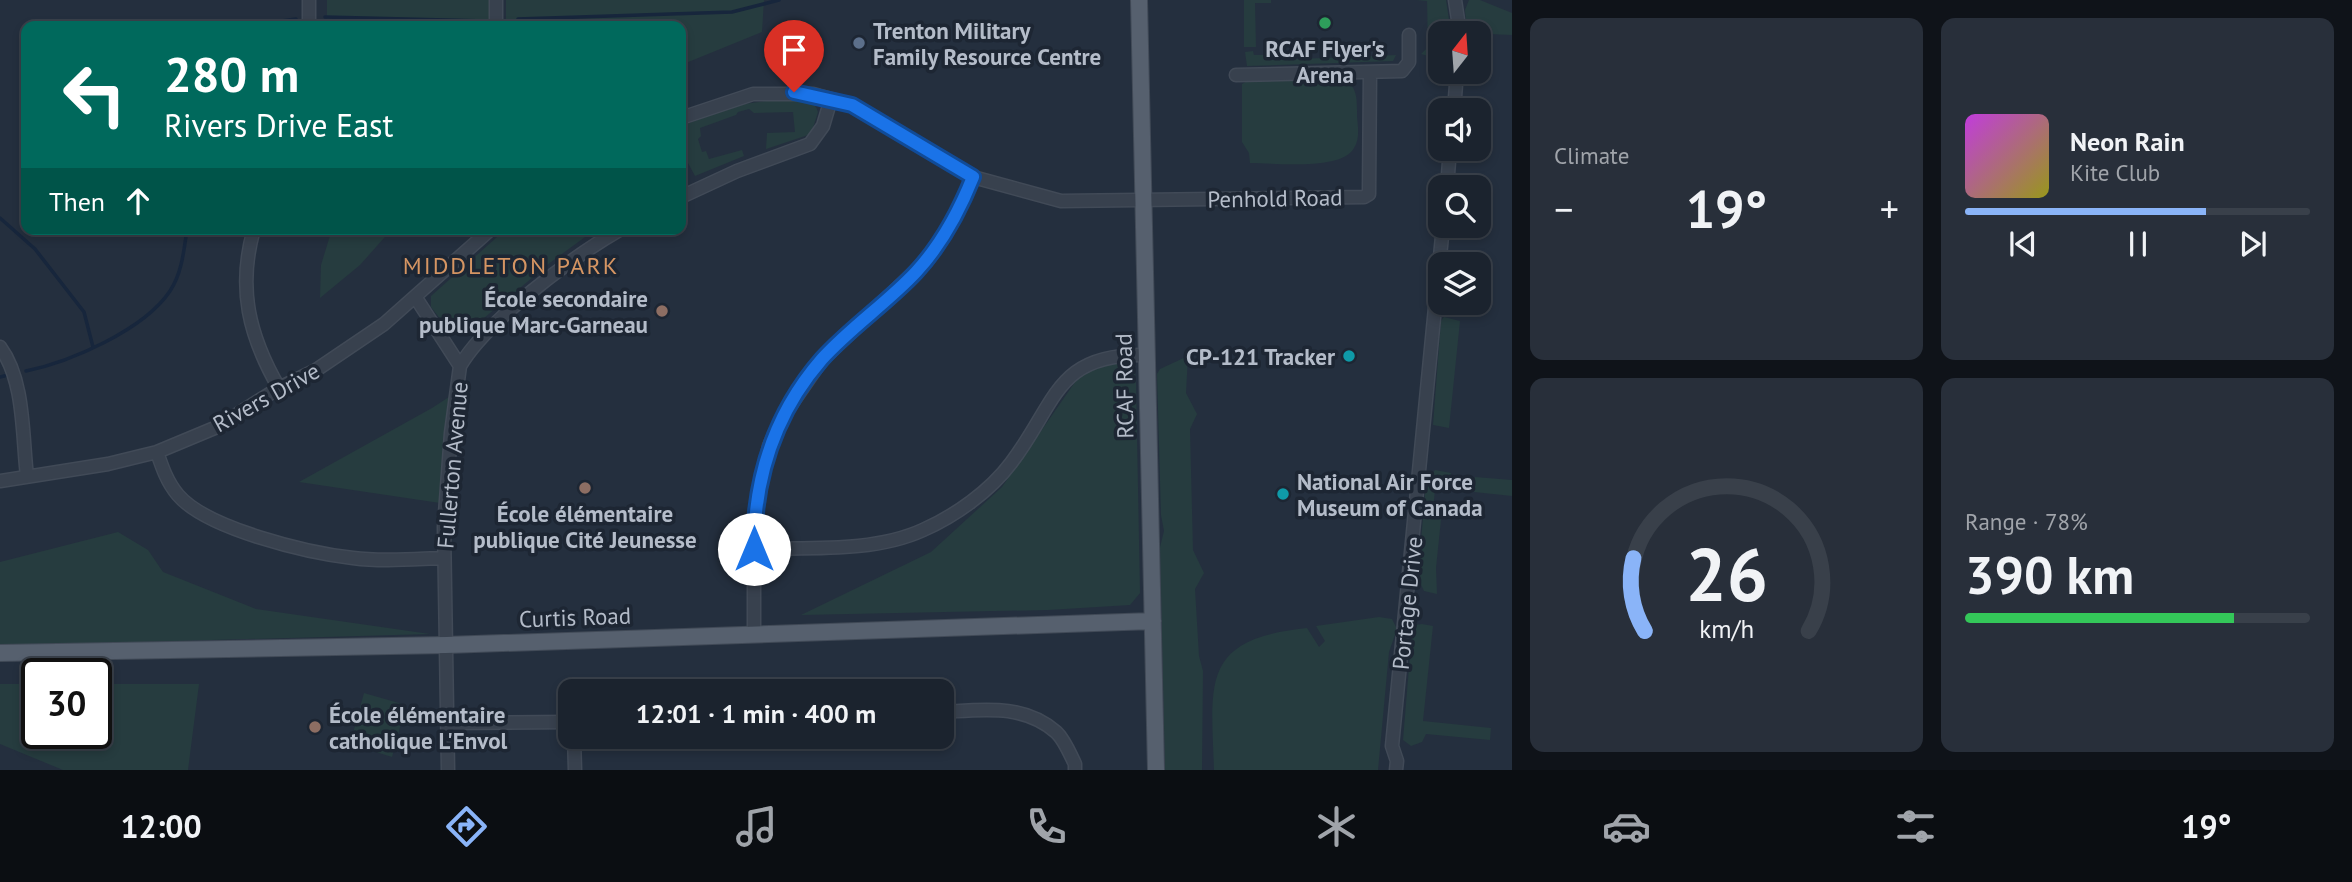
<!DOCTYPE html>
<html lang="en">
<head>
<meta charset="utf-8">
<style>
  body { margin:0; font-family:"PT Sans",sans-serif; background:#282f3a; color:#f1f3f6; height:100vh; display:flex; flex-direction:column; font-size:26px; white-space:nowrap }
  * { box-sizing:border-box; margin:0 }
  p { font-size:23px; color:#a0a4aa }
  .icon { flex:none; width:38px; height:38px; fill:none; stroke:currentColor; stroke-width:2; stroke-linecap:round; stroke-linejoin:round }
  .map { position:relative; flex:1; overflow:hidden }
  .sheet { display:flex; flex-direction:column; gap:18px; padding:18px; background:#0f1319; width:840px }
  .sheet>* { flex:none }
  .banner { position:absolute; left:21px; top:21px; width:665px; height:214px; border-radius:14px; box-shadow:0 4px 10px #0003,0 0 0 2px #39404a; background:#00695c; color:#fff; overflow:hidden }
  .needle { width:46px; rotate:17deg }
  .controls { position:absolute; left:1428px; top:21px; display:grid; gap:14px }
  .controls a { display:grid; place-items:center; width:63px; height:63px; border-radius:14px; background:#1b232e; box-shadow:0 4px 10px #0003,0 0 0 2px #39404a; font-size:35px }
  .speed { position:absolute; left:21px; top:658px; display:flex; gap:14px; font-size:35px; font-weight:700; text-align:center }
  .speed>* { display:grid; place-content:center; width:91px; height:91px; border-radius:50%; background:#1b232e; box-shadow:0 4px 10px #0003,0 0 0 2px #39404a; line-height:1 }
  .speed .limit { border:4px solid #111; border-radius:10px; background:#fff; color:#111 }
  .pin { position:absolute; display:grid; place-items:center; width:60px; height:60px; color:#fff; margin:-72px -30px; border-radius:50% 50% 50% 0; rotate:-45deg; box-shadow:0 0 7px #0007 }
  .pin .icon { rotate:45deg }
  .me { position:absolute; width:77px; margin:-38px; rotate:0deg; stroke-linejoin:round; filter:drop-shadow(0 0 5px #0008) }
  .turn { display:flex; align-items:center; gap:24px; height:147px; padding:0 28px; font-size:32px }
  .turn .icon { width:91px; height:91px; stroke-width:2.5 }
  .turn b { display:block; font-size:49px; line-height:60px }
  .then { display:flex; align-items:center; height:66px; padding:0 28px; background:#0003; gap:14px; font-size:26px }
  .big { font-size:52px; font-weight:600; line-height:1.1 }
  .sheet .card { flex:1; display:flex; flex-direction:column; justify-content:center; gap:10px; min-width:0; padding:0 24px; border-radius:14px; background:#282f3a }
  .sheet .dial { align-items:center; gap:0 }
  .dial svg { height:182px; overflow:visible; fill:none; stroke:#39404a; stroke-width:7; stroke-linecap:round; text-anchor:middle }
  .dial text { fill:#f1f3f6; stroke:none }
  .song { display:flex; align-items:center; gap:21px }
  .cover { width:84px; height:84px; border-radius:10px; background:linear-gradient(135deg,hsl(290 70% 55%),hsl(60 70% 35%)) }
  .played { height:7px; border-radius:4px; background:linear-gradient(90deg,#8ab4f8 70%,#39404a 70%) }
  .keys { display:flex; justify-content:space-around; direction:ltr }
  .heat { display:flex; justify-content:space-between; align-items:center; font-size:38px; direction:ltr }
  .charge { height:10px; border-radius:5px; background:linear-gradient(90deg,#34c759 78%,#39404a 0) }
  .sheet .tiles { flex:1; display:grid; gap:18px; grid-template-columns:repeat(2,1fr) }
  .trip { position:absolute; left:558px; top:679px; width:396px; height:70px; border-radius:14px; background:#1b232e; box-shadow:0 4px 10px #0003,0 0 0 2px #39404a; font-weight:600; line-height:70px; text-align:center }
  .tabs { display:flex; height:112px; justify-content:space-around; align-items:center; background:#0b0e12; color:#a0a4aa }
  .tabs .icon { width:49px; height:49px }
  .tabs .selected { color:#8ab4f8 }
  .tabs b { font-size:32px; color:#f1f3f6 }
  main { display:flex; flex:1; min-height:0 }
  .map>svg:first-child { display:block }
  .green { fill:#263c3f }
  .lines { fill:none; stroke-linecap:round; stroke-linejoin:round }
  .stream { stroke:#17263c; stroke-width:3.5 }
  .minor-casing { stroke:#414a57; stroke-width:15 }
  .major-casing { stroke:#414a57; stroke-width:18 }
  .minor { stroke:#38414e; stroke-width:12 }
  .major { stroke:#56606e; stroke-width:16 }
  .route-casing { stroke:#114b97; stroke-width:18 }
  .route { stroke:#1a73e8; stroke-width:12 }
  .leisure-dot { fill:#2e9e5b; stroke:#1d2633; stroke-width:2.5 }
  .service-dot { fill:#5c6f8a; stroke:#1d2633; stroke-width:2.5 }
  .education-dot { fill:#8d6e63; stroke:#1d2633; stroke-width:2.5 }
  .culture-dot { fill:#0f9aa8; stroke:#1d2633; stroke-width:2.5 }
  .labels { text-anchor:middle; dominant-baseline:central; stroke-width:7; stroke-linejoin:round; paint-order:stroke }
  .poi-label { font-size:23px; font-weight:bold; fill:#b4bcc9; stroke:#1d2633; text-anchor:start }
  .street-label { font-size:23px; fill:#b4bcc9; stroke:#1d2633 }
  .neighbourhood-label { font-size:24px; letter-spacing:2px; fill:#d59563; stroke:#1d2633 }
</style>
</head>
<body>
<main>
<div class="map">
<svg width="1512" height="770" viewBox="0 0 1512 770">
  <rect width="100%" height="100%" fill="#242f3e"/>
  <path class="green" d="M327 0H492L494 26H327Z
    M506 0H764L762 32 681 65V26H506Z
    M1244 0H1271V3H1255L1256 47H1244Z
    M1416 0H1446L1451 33H1440V59L1421 54 1428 47 1427 1Z
    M1469 0H1480L1512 13V35L1467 33 1465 10Z
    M1253 51 1254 55H1275V60L1396 55 1393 61 1247 66 1245 52Z
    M1343 77C1358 88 1357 99 1357 116 1358 127 1360 139 1354 148 1342 171 1274 163 1250 163L1249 153 1242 142V84L1249 80Z
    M781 99C795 99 813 95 818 112L811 134 766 149 767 133 795 132 793 112 754 113 749 109 738 112 736 115 700 128 701 136 698 139 702 152 706 151 709 159 742 150 744 156 695 176 681 150V126L737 105Z
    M332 229H392L360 265 320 298 321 265Z
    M506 229H596L551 262 465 334H452L431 307V296Z
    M1444 317 1460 321 1449 428 1433 425 1441 321Z
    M1188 356 1186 393 1197 414 1190 429 1193 550 1204 573 1195 589 1199 656 1203 671 1202 770H1165L1160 547 1164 531 1161 515 1157 374 1160 369Z
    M1114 362 1135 373 1136 382 1140 593 1130 605 1048 610 801 615 931 552 1002 487 1080 375Z
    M449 397 440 503 299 482 432 408Z
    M1435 470 1451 473 1449 487 1435 490 1433 509 1442 510 1436 568 1437 594 1424 591 1418 578 1426 481Z
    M1475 477 1512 480V496L1474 492Z
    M118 532 148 550 163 572 256 609 430 634 0 646V562Z
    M1379 617 1392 619 1397 629 1389 652 1378 770H1214C1211 681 1201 639 1307 628L1319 647 1325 641 1316 626Z
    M1422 624 1433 626 1423 721 1491 728 1490 740 1426 734 1422 742 1411 746 1403 740 1412 631 1415 625Z
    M0 684H37V733H96V684H199L188 770H63L0 744Z
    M364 693 406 705 392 757 350 744Z"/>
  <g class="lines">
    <path class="stream" d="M325 17 486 21
      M518 19 732 12 779 0
      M245 26 296 19
      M0 218 35 249 84 312 93 347
      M26 371C70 362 144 330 170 291 182 273 184 250 187 229
      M0 377 8 375"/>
    <defs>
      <path id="minor" d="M309 0V26
        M496 0V26
        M1455 0 1460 33
        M1236 75 1402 71 1409 62V35
        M1454 110 1457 72
        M681 118 753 94H813L852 105 973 177 1061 201 1364 197 1369 194 1370 72
        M1447 187 1450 149
        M681 197 737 171 810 144 823 126 831 99
        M254 229C237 288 249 336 279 388
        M416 298 460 366 451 433 444 527 448 770
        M0 347C25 381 22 435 27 476
        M460 366C487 320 574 256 621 229
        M157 452C162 467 167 482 178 495 207 529 308 553 353 558 383 562 414 559 444 558
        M0 481 108 464 157 452 217 427 279 388 316 370 384 324 491 229
        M754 549C807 547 873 553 923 530 955 516 990 491 1011 463 1057 403 1055 353 1146 355
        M754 635V515L769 446 782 418 822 360 930 257 958 212 973 177
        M942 712C981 710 1023 703 1056 732 1064 739 1070 754 1075 764V770
        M447 723 570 722
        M574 737 575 770
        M1396 770 1397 761 1392 746 1443 226"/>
      <path id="major" d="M1139 0 1156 770
        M0 653 446 645 1153 621"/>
    </defs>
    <use href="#minor" class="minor-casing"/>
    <use href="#major" class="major-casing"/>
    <use href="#minor" class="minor"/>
    <use href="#major" class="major"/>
  </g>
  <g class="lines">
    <defs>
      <path id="route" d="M754 549C754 478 775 413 822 359 851 327 887 303 916 272 941 245 959 212 973 177L852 105 794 92"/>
    </defs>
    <use href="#route" class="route-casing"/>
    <use href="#route" class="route"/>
  </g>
  <circle class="leisure-dot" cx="1325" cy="23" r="7"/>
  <circle class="service-dot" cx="859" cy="43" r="7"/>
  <g class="education-dot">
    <circle cx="662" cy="311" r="7"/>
    <circle cx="585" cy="488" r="7"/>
    <circle cx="315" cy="727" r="7"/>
  </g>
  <g class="culture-dot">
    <circle cx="1349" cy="356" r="7"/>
    <circle cx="1283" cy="494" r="7"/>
  </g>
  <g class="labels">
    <g class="poi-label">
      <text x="873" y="30">Trenton Military<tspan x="873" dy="26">Family Resource Centre</tspan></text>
      <text x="1325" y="48" text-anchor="middle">RCAF Flyer's<tspan x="1325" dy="26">Arena</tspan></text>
      <text x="648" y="298" text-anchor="end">École secondaire<tspan x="648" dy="26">publique Marc-Garneau</tspan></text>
      <text x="1335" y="356" text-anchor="end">CP-121 Tracker</text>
      <text x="1297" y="481">National Air Force<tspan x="1297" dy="26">Museum of Canada</tspan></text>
      <text x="585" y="513" text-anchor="middle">École élémentaire<tspan x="585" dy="26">publique Cité Jeunesse</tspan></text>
      <text x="329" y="714">École élémentaire<tspan x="329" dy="26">catholique L'Envol</tspan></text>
    </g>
    <g class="street-label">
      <text transform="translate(1275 198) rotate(-1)">Penhold Road</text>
      <text transform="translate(1124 386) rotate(-91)">RCAF Road</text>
      <text transform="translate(266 397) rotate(-29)">Rivers Drive</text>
      <text transform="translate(452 465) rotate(-85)">Fullerton Avenue</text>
      <text transform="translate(1407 603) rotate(-84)">Portage Drive</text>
      <text transform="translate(575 617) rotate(-2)">Curtis Road</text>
    </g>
    <g class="neighbourhood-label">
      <text x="511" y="265">MIDDLETON PARK</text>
    </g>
  </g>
</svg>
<div class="controls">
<a><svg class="needle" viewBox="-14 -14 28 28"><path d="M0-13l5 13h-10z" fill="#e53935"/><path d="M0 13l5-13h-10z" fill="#a0a4aa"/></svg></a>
<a><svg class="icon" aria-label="sound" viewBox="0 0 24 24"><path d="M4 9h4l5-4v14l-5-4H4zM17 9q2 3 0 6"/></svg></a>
<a><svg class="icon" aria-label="search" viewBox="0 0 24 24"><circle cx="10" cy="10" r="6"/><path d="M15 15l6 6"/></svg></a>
<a><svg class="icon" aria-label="layers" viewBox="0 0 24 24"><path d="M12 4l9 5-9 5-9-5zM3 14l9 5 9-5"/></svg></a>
</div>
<div class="speed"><div class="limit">30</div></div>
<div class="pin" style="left:794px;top:92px;background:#d93025"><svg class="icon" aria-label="arrive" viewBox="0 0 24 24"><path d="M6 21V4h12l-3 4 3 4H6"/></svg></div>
<svg class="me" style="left:754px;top:549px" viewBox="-20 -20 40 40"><circle r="19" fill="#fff"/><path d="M0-13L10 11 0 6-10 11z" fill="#1a73e8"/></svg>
<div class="trip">12:01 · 1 min · 400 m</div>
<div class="banner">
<div class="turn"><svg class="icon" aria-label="left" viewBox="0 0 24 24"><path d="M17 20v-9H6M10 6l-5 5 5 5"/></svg><div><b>280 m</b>Rivers Drive East</div></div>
<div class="then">Then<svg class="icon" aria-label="ahead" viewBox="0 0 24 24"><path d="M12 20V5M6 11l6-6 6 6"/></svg></div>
</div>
</div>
<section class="sheet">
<div class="tiles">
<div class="card"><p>Climate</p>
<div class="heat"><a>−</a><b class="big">19°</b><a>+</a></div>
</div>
<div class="card">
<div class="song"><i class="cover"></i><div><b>Neon Rain</b><p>Kite Club</p></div></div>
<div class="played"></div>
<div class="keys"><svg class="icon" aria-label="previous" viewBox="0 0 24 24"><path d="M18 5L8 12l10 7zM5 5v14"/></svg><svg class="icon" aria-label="pause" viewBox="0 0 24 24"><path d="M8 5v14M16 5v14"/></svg><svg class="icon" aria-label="next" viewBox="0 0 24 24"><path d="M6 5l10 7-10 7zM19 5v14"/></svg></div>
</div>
<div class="card dial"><svg viewBox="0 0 100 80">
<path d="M14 69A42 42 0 1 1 86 69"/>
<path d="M14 69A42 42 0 0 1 9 37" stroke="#8ab4f8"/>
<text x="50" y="56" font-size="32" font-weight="700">26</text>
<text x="50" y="72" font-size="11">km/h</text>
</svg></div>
<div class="card"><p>Range · 78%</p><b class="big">390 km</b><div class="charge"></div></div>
</div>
</section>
</main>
<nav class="tabs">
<b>12:00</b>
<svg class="icon selected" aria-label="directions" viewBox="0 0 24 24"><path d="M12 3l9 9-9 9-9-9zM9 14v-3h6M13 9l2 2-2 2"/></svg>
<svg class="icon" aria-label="music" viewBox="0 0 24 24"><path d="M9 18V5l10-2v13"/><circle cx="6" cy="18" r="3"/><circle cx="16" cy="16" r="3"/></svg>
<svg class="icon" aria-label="phone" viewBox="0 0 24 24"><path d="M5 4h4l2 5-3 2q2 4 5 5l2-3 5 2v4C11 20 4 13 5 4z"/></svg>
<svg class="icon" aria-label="climate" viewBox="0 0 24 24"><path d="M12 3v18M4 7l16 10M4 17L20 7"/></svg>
<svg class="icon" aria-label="car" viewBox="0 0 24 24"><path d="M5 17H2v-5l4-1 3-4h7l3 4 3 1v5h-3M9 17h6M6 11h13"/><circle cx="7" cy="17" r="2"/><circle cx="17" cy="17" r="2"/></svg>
<svg class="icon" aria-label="filters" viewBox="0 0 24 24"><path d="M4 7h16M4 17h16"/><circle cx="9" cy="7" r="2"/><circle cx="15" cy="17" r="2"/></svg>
<b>19°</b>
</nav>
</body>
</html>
